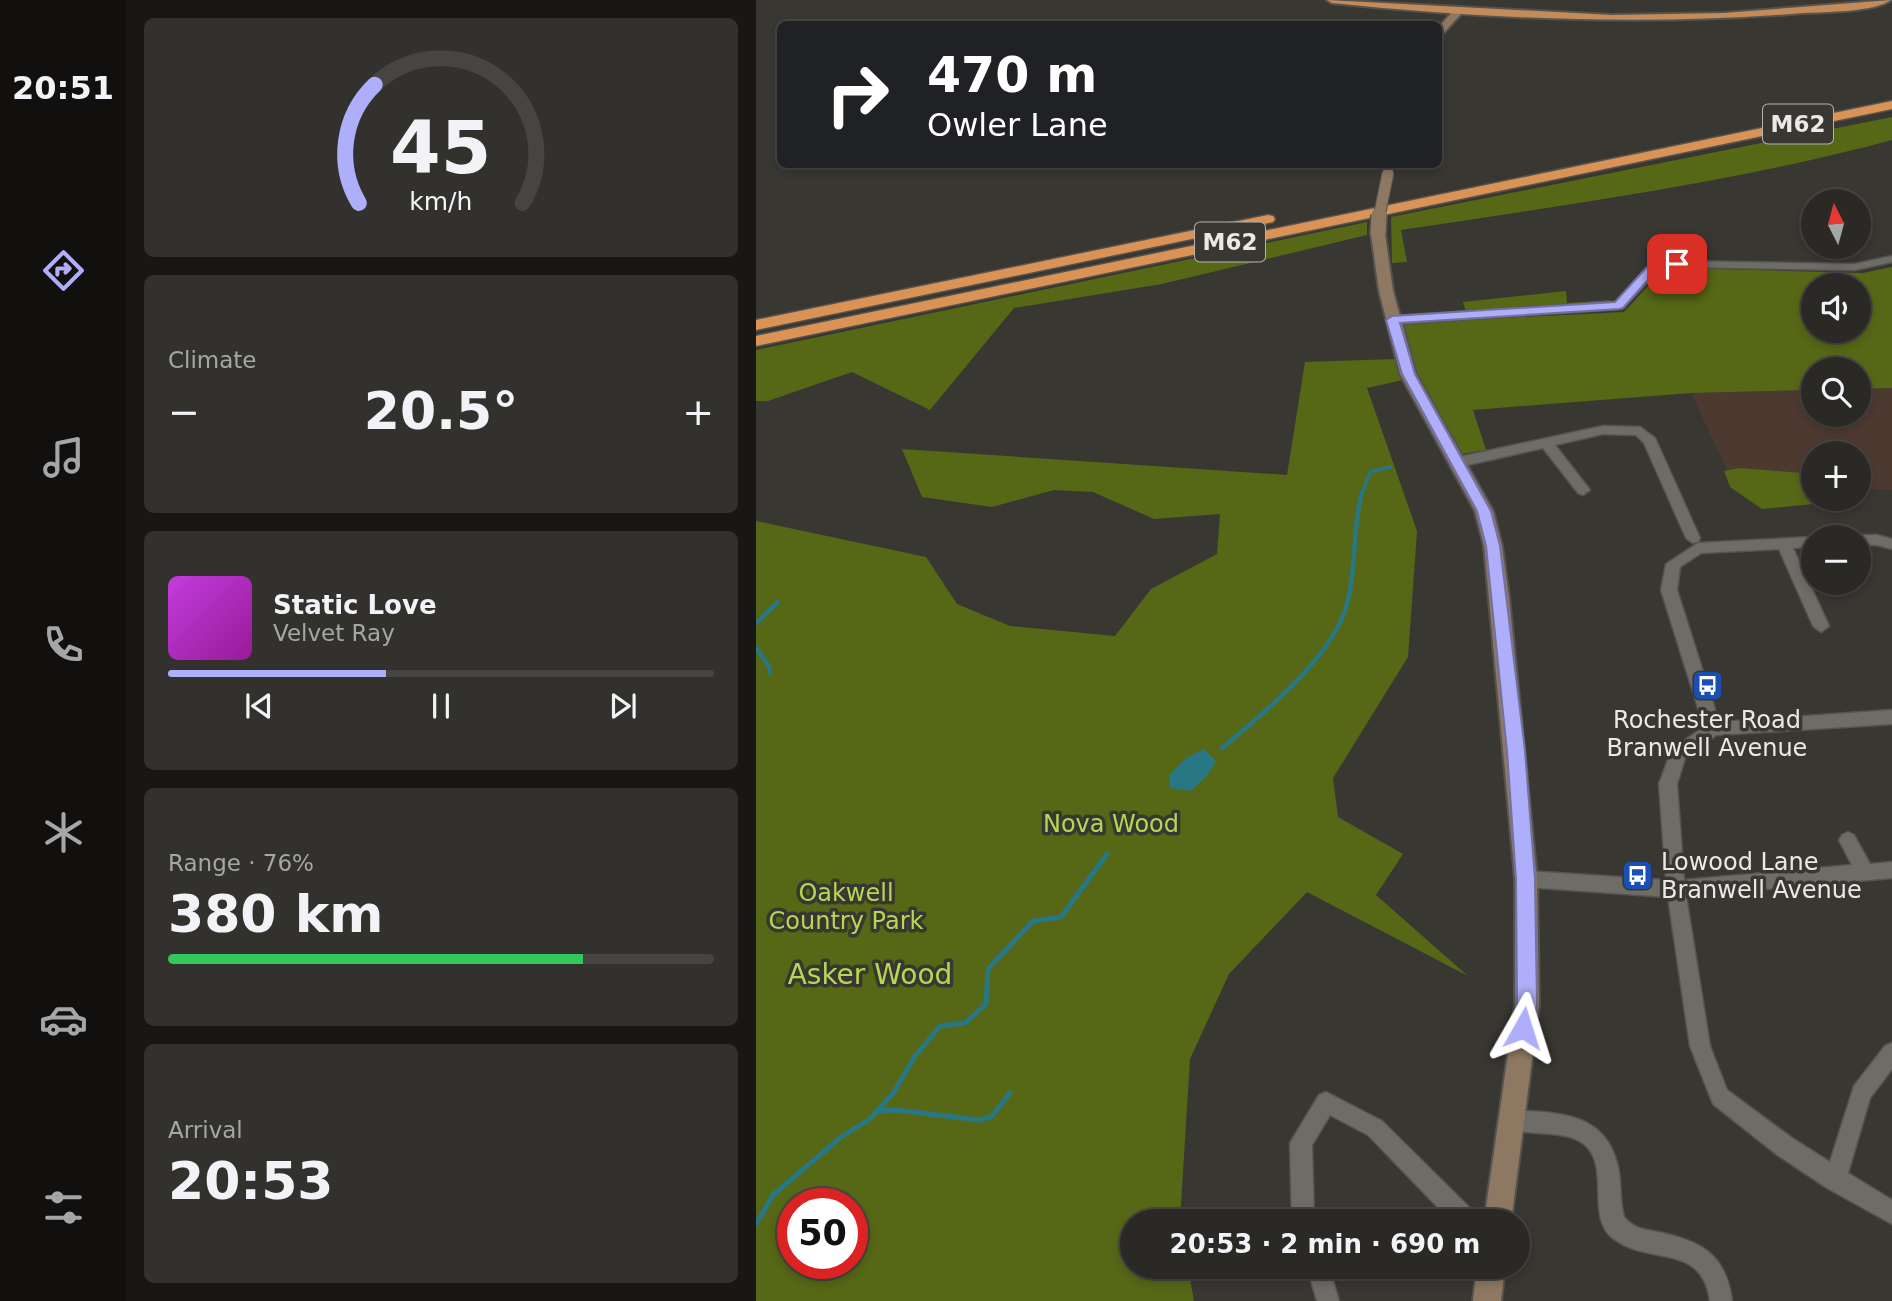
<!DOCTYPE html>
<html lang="en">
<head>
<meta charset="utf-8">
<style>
  body { margin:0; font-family:"DejaVu Sans",sans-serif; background:#33312e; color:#f1f3f6; height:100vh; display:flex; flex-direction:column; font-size:26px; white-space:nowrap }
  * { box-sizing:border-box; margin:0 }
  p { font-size:23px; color:#a6a6a7 }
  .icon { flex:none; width:38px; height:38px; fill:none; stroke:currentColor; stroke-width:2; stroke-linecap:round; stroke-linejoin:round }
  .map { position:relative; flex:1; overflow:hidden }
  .side { display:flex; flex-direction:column; gap:18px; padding:18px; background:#181715; width:630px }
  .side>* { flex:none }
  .top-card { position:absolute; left:21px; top:21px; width:665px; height:147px; border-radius:10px; box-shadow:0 4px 10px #0003,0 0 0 2px #474543; background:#202124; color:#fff; overflow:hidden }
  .needle { width:46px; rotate:354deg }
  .controls { position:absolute; left:1045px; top:189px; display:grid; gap:14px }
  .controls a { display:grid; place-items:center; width:70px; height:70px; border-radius:50%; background:#2b2926; box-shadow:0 4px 10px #0003,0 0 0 2px #474543; font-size:35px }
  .speed { position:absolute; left:21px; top:1188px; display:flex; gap:14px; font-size:35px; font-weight:700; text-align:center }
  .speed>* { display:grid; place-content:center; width:91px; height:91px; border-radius:50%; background:#2b2926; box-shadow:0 4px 10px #0003,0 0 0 2px #474543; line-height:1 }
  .speed .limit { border:10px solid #d22; background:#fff; color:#111 }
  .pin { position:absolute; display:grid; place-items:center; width:60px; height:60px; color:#fff; margin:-30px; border-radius:14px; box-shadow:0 4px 10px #0006 }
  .me { position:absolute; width:77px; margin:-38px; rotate:6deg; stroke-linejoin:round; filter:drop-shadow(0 0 5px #0008) }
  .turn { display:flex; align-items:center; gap:24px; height:147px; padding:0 35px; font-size:32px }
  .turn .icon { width:91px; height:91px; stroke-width:2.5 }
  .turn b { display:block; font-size:49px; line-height:60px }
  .big { font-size:52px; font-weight:800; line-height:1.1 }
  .side .widget { flex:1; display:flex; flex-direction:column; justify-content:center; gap:10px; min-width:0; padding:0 24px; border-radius:10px; background:#33312e }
  .side .dial { align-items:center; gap:0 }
  .dial svg { height:182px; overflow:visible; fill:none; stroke:#474543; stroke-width:7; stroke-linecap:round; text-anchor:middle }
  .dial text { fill:#f1f3f6; stroke:none }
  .song { display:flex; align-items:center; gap:21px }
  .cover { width:84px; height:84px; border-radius:10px; background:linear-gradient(135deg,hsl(290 70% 55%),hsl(300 70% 35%)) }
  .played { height:7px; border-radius:4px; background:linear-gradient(90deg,#afaefa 40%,#474543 40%) }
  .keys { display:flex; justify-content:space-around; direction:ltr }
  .heat { display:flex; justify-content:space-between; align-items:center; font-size:38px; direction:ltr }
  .charge { height:10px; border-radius:5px; background:linear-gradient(90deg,#34c759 76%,#474543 0) }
  .trip { position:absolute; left:364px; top:1209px; width:410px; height:70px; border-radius:35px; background:#2b2926; box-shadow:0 4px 10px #0003,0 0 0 2px #474543; font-weight:800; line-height:70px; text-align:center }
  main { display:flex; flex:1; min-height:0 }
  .tab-bar { display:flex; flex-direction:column; width:126px; justify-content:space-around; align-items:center; background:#11100f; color:#a6a6a7 }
  .tab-bar .icon { width:49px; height:49px }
  .tab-bar .active { color:#afaefa }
  .tab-bar b { font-size:32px; color:#f1f3f6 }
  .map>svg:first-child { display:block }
  .education { fill:#4c3a31 }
  .green { fill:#566716; fill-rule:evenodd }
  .water { fill:#277884 }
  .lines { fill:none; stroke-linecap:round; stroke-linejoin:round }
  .stream-far2 { stroke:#277884; stroke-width:3.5 }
  .stream-far1 { stroke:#277884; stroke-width:4.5 }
  .stream { stroke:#277884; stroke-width:5 }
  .minor-casing { stroke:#55534f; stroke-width:3 }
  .secondary-casing { stroke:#55534f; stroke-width:4 }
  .trunk-casing { stroke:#55534f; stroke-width:4 }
  .motorway-casing { stroke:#55534f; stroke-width:3 }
  .minor { fill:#6e6c67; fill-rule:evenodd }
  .secondary { fill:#8e7862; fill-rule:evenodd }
  .trunk { fill:#c48b58; fill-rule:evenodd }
  .motorway { fill:#da9355; fill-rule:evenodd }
  .secondary-bridge-far1-casing { stroke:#55534f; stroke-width:13; stroke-linecap:butt }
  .secondary-bridge-casing { stroke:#55534f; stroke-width:18; stroke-linecap:butt }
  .secondary-bridge-far1 { stroke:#8e7862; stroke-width:11 }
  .secondary-bridge { stroke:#8e7862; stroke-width:15 }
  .route { fill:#afaefa; stroke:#7271a2; stroke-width:2 }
  .labels { text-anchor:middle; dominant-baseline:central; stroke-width:7; stroke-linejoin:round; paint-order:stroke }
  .shield { fill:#393732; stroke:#b5b4b0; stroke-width:2 }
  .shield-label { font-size:23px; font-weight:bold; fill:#eae9e6 }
  .poi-label { font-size:24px; fill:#eae9e6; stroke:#393732 }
  .park-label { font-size:24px; fill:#b7d652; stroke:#393732 }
  .near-park-label { font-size:28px; fill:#b7d652; stroke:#393732 }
</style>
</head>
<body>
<main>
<nav class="tab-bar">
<b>20:51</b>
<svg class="icon active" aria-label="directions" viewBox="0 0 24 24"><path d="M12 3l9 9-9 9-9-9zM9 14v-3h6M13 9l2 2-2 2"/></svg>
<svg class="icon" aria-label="music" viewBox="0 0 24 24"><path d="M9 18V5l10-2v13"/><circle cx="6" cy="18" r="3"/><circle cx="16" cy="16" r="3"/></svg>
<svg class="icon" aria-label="phone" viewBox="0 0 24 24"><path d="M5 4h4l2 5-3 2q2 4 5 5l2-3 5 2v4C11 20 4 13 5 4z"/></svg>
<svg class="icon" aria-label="climate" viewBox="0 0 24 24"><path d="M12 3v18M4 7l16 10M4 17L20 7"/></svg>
<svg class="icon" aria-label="car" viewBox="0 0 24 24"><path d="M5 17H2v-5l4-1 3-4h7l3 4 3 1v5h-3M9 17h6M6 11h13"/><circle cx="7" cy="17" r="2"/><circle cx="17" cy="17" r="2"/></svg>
<svg class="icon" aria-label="filters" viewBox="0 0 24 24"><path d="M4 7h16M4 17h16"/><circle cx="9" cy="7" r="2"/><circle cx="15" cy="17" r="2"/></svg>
</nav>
<section class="side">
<div class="widget dial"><svg viewBox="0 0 100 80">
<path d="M14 69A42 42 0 1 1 86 69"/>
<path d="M14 69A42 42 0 0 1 21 17" stroke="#afaefa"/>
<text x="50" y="56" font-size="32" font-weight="700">45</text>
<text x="50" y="72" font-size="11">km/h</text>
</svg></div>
<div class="widget"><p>Climate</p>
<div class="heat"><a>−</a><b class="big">20.5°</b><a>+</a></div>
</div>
<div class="widget">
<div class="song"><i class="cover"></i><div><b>Static Love</b><p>Velvet Ray</p></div></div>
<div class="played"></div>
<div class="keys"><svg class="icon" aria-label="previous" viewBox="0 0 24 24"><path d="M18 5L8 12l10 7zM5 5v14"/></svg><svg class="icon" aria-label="pause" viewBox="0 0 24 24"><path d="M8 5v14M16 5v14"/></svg><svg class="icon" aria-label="next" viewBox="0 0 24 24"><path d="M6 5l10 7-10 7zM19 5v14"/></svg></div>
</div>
<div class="widget"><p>Range · 76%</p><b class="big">380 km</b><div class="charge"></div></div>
<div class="widget"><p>Arrival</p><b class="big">20:53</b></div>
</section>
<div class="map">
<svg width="1136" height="1301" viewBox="0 0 1136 1301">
  <rect width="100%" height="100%" fill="#393732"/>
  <path class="education" d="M1136 388V490L1117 489 1103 485 1102 453H1057V484L977 482 935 393 1057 390V415H1102L1103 389Z"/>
  <path class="green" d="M1136 117V140C976 183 809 205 645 230L651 262 636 263 635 217Z
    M611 222V235L406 284 258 308 174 410 96 372 12 401H0V350Z
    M1136 267V388L1103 389 1102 369H1057V390L935 393 717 410 730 450 705 454 658 375 644 323 868 312 905 272 926 268 1107 273ZM1057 285H1102V331H1057Z
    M810 291 811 303 854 300 852 304 710 312 707 302Z
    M641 359 647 380 611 388 661 531 652 657 577 778 582 817 647 854 620 895 712 976 551 892 473 974 434 1059 424 1221 376 1222V1267H432L438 1301H0V521L170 557 201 604 254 626 359 636 395 589 461 554 464 514 398 519 337 492 298 490 236 507 166 497 146 449 531 475 549 362ZM37 1204H96V1264H37Z
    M984 468 1057 474V499H1072L1057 504 1006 509 974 487 968 471Z"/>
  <path class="water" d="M448 749 460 761 450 777 435 791 414 788 413 775 430 758Z"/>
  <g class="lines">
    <path class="stream-far2" d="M606 494 614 472 634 467"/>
    <path class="stream-far1" d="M0 623 22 602
      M0 648 13 666 14 673
      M466 748C508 713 577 657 591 604 601 567 596 528 606 492"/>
    <path class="stream" d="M121 1111 141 1110 223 1120 235 1117 254 1093
      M0 1224 17 1195 85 1137 114 1119 138 1092 159 1056 184 1026 209 1023 230 1004 232 969 277 921 305 917 351 854"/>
    <defs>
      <path id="minor" d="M1136 256V262L1099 270 921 267 897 276 867 308 863 309 637 324 631 320 637 316 860 302 888 271 921 261 1099 264Z
        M847 426 884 427 899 438 944 538 942 542 937 543 930 538 888 443 880 435 847 434 799 445 834 490 827 495 822 493 787 448 703 467 696 462 703 457Z
        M1102 535H1121L1136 539V549L1121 545H1102V537H1096Z
        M1057 537V547L1037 548 1073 626 1065 632 1057 626 1023 549 945 553 924 567 921 590 963 722 1136 710V724L960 735 929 758 921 784 928 880 1096 865 1083 840 1086 835 1092 832 1098 835 1114 864 1136 862V878L930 896 954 1046 971 1090 1036 1138 1074 1162 1098 1086 1129 1046 1136 1043V1069L1114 1098 1092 1173 1136 1200V1224L1071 1188 1020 1154 957 1104 934 1046 912 897 770 887 764 885 761 879 764 873 770 871 910 880 903 784 916 749 948 727 905 590 910 564 942 543Z
        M570 1092 626 1121 720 1214 723 1222H696L612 1135 574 1115 556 1145 558 1222H536L534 1143 563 1095Z
        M753 1110C798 1113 847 1110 861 1163 866 1181 863 1199 868 1217 877 1228 889 1230 902 1232 945 1241 970 1254 976 1301H954C946 1242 894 1266 858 1239 829 1218 855 1169 829 1145 811 1128 768 1137 746 1127L743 1120 746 1113Z
        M551 1267H573L583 1301H561Z"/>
      <path id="secondary" d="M697 11 706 13 682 39V28Z
        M622 230 629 234 637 291 660 374 737 511 746 546 753 597 781 879 783 1005 755 1222H728L759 1005V879L728 546 719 511 644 374 623 291 615 234Z
        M721 1267H749L745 1301H717Z"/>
      <path id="trunk" d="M571 0 856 15 968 13 1135 0C1119 12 1069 12 1047 13 889 26 734 19 576 3Z"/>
      <path id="motorway" d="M1136 101V109L0 346V336Z
        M512 215 517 216 519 219 517 222 0 330V320Z"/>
    </defs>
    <use href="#minor" class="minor-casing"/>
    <use href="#secondary" class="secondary-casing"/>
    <use href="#trunk" class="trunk-casing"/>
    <use href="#motorway" class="motorway-casing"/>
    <use href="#minor" class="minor"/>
    <use href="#secondary" class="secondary"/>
    <use href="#trunk" class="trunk"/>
    <use href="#motorway" class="motorway"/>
    <defs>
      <path id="secondary-bridge-far1" d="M623 217 632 173"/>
      <path id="secondary-bridge" d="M622 234 623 215"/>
    </defs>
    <use href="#secondary-bridge-far1" class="secondary-bridge-far1-casing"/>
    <use href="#secondary-bridge" class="secondary-bridge-casing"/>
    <use href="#secondary-bridge-far1" class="secondary-bridge-far1"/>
    <use href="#secondary-bridge" class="secondary-bridge"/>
  </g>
  <path class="route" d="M921 261 927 264 925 267 899 272 867 308 863 309 644 323 659 374 735 511 744 546 769 751 779 879 781 1005 775 1035 767 1038 760 1035 757 1028 761 1005 760 879 751 751 730 546 721 511 646 374 630 320 636 316 859 302 891 267Z"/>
  <defs>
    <symbol id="bus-square" viewBox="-11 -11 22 22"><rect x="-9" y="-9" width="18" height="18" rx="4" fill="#1a4fb4" stroke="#393732"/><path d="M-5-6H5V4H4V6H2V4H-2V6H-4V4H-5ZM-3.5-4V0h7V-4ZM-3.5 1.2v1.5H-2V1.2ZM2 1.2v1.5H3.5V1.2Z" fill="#fff"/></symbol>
  </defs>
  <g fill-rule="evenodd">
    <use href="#bus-square" x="934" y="668" width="35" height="35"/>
    <use href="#bus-square" x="864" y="858" width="35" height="35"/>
  </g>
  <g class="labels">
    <g class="shield">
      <rect x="1007" y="104.5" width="70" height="39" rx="5"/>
      <rect x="439" y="222.5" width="70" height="39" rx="5"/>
    </g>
    <g class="shield-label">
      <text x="1042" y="124">M62</text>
      <text x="474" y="242">M62</text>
    </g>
    <g class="poi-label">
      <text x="951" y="720">Rochester Road<tspan x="951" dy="28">Branwell Avenue</tspan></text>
      <text x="905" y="862" text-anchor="start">Lowood Lane<tspan x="905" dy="28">Branwell Avenue</tspan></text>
    </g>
    <g class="park-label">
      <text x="355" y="824">Nova Wood</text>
      <text x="90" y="893">Oakwell<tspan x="90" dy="28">Country Park</tspan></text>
    </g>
    <g class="near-park-label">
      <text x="114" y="974">Asker Wood</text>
    </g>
  </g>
</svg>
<div class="controls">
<a><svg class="needle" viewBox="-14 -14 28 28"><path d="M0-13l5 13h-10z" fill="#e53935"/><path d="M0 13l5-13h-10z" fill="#a6a6a7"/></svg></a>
<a><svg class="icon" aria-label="sound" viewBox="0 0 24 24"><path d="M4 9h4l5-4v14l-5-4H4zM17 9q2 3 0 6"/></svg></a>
<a><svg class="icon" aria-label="search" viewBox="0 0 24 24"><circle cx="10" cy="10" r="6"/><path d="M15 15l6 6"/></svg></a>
<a>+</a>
<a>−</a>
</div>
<div class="speed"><div class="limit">50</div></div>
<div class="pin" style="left:921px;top:264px;background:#d93025"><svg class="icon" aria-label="arrive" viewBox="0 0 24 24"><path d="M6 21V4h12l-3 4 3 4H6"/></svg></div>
<svg class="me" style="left:767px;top:1028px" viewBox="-20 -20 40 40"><path d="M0-17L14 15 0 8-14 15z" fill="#afaefa" stroke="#fff" stroke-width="4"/></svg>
<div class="trip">20:53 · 2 min · 690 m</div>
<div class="top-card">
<div class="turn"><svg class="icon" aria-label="right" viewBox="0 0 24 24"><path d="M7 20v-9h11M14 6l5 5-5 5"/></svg><div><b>470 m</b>Owler Lane</div></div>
</div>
</div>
</main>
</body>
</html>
